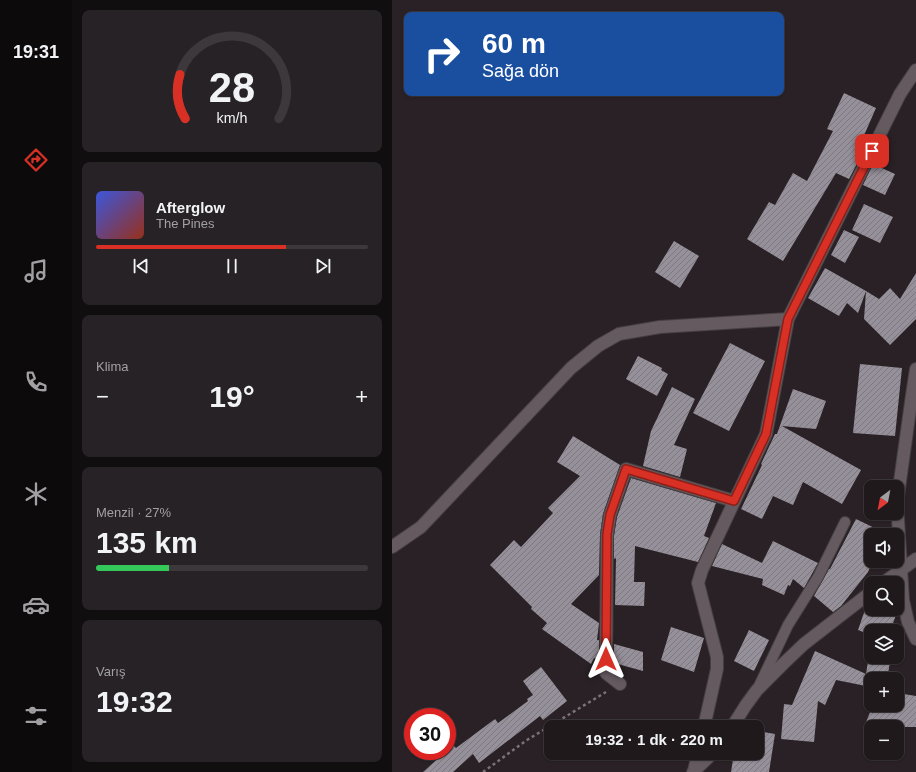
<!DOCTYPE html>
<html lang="tr">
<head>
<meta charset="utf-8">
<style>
  body { margin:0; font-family:Helvetica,sans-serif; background:#272225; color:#f1f3f6; height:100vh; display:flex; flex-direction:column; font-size:15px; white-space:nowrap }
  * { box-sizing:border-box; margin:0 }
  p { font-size:13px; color:#a1a0a3 }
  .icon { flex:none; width:22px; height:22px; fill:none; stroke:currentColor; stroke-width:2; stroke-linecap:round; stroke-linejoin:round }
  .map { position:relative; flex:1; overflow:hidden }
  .side { display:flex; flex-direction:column; gap:10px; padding:10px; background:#110e0f; width:320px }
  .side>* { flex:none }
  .banner { position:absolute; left:12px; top:12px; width:380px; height:84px; border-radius:8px; box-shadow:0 1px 3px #0004,0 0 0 1px #3c383b; background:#1a4fa0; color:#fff; overflow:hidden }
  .needle { width:26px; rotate:212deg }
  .fabs { position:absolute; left:472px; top:480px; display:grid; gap:8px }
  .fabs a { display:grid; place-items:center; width:40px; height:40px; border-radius:8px; background:#1f191c; box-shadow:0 1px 3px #0004,0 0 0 1px #3c383b; font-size:20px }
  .speed { position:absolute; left:12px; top:708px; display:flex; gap:8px; font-size:20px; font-weight:700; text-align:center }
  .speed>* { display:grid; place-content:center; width:52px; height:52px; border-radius:50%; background:#1f191c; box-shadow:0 1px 3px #0004,0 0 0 1px #3c383b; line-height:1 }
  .speed .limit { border:6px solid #d22; background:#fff; color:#111 }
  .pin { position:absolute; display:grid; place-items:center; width:34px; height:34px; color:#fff; margin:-17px; border-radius:8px; box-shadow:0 2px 6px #0006 }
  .me { position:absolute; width:44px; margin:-22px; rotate:0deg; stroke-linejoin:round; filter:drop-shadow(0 0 3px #0008) }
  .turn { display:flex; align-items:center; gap:14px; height:84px; padding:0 12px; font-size:18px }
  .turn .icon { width:52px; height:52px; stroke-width:2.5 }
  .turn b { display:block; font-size:28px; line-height:34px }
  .big { font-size:30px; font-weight:700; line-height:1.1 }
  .side .widget { flex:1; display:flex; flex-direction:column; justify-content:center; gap:6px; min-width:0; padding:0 14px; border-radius:8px; background:#272225 }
  .side .dial { align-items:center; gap:0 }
  .dial svg { height:104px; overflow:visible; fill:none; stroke:#3c383b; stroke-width:7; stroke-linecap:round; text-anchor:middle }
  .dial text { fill:#f1f3f6; stroke:none }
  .song { display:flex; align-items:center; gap:12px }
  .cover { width:48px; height:48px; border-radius:6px; background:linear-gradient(135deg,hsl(230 70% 55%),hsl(10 70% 35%)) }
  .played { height:4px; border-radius:2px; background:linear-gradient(90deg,#d93025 70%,#3c383b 70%) }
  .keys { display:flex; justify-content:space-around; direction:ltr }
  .heat { display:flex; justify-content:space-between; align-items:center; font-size:22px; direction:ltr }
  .charge { height:6px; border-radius:3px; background:linear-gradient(90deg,#34c759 27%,#3c383b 0) }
  .trip { position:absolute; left:152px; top:720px; width:220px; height:40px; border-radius:8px; background:#1f191c; box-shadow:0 1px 3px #0004,0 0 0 1px #3c383b; font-weight:700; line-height:40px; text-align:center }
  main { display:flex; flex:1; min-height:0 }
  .dock { display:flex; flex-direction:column; width:72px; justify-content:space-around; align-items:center; background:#0c0a0b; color:#a1a0a3 }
  .dock .icon { width:28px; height:28px }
  .dock .selected { color:#d93025 }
  .dock b { font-size:18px; color:#f1f3f6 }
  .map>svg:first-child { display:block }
  .building { fill:url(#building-hatch) }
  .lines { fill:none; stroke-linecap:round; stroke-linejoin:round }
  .lane-casing { stroke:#463f42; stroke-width:12 }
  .street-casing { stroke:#463f42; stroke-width:14 }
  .path { stroke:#797276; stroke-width:2.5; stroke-dasharray:3 3; stroke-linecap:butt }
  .lane { stroke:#645a5f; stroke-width:10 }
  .street { stroke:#645a5f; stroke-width:12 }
  .route-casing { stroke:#8d1f18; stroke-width:10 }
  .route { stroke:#d93025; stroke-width:7 }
</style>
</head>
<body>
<main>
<nav class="dock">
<b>19:31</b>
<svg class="icon selected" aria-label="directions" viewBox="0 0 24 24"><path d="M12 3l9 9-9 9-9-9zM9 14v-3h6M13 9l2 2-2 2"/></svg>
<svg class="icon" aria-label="music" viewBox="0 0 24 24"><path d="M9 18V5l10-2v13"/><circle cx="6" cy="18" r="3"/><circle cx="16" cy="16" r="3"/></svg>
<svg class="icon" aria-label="phone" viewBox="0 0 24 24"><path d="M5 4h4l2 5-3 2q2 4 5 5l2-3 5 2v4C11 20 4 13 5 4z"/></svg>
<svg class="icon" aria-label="climate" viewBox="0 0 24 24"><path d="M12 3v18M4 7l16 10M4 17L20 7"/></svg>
<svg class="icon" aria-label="car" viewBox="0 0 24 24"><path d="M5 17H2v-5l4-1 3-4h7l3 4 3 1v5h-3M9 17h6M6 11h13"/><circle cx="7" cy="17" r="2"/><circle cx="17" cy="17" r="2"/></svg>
<svg class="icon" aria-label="filters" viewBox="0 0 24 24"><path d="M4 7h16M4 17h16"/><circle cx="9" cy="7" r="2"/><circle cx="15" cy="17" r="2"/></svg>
</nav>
<section class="side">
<div class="widget dial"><svg viewBox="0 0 100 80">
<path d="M14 69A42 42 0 1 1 86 69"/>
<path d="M14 69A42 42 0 0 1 10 35" stroke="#d93025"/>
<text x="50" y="56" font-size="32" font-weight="700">28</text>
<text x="50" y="72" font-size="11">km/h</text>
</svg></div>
<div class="widget">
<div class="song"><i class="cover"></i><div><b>Afterglow</b><p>The Pines</p></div></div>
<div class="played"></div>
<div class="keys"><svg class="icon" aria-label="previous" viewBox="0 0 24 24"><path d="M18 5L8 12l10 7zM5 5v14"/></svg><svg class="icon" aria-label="pause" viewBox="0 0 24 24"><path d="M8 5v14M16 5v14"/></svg><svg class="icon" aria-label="next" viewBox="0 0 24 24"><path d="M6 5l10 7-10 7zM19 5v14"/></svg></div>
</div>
<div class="widget"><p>Klima</p>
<div class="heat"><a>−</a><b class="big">19°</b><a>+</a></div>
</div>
<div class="widget"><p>Menzil · 27%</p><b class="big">135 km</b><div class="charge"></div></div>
<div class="widget"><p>Varış</p><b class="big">19:32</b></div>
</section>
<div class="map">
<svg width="524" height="772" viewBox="0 0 524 772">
  <defs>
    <pattern id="building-hatch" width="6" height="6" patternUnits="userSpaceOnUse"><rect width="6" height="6" fill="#96909a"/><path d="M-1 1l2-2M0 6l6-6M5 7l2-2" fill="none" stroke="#7c787f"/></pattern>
  </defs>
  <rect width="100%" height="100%" fill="#292125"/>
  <path class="building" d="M452 93 484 108 463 156 468 158 457 179 444 173 391 261 355 239 377 202 383 205 401 173 415 181 441 131 435 129Z
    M481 164 503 174 493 195 471 185Z
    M472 204 501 217 488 243 460 230Z
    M452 230 467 237 453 263 439 255Z
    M282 241 307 256 288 288 263 272Z
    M433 268 474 291 466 313 455 303 447 316 416 298Z
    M524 273V319L498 345 472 319 474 291 487 299 498 288 508 299Z
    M338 343 373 361 337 431 301 413Z
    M246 356 270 368 269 370 276 374 265 396 234 379Z
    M468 364 510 368 503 436 461 433Z
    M280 387 303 399 282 445 295 449 288 477 251 466 259 431Z
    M401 389 434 401 424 429 390 426 469 470 450 504 411 482 401 505 381 496 370 519 349 509 370 465 369 464 383 434H385Z
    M181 436 228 465 211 514 208 535 207 575 179 604 207 623 205 640H207V660L202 658 199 664 150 629 155 623 139 609 140 607 98 565 122 540 129 547 161 513 156 508 188 476 165 462Z
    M239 478 324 503 312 536 317 538 306 562 243 546 242 582H253L252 606 223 605 224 558 222 559V536L225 517Z
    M464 519 495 534 494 535H479V561H481L476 572 449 606 441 612 422 596 437 569H438Z
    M381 541 426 563 412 588 401 579 398 586 396 585 392 595 370 585 371 579 320 566 330 544 370 563Z
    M479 601V609H505V607L506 610 498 631H479V635L466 630 475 604Z
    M279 627 312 638 302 672 269 660Z
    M357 630 377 640 362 671 342 661Z
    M479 642V657H499L495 679H479V687L444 680 433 705 426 701 422 742 389 739 392 704 400 705 423 651 474 674Z
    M222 644 251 652V671L222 663Z
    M149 667 175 701 151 720 148 716 87 763 81 754 61 772H31L61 745 64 748 103 719 106 723 136 701 135 699 141 695 131 681Z
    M505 693 524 696V727H472L481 705H505Z
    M365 731 383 734 377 772H339L342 753H365Z"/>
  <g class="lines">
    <defs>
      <path id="lane" d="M367 686 396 625 426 577 453 522"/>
      <path id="street" d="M524 369 520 395H524
        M520 395 505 503 511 600 516 622 524 639
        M0 547 29 527 179 368 206 346 227 334 268 327 396 319 508 94 524 70
        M491 583 524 559
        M228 684 214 673 215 535 218 515 234 469 342 501
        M312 727 325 669V657L306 583 310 570 374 434 396 319
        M340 727 354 705 365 690 391 664 412 644 479 592
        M302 771 306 753
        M301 772 321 753"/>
    </defs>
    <use href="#lane" class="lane-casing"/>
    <use href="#street" class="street-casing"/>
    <path class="path" d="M91 772 135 740 214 692"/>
    <use href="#lane" class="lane"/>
    <use href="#street" class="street"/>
  </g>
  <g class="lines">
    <defs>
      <path id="route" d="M214 659 215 534 218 515 234 469 342 501 374 434 396 319 480 151"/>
    </defs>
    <use href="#route" class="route-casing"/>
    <use href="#route" class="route"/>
  </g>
</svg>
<div class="fabs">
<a><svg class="needle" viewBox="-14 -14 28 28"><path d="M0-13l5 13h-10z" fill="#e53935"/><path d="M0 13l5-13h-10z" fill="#a1a0a3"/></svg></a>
<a><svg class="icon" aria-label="sound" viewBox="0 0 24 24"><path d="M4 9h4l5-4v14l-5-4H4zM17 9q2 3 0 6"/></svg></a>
<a><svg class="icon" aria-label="search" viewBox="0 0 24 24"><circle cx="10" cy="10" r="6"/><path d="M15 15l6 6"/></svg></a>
<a><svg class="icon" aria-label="layers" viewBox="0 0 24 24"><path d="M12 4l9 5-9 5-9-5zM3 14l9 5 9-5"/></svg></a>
<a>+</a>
<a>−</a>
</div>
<div class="speed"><div class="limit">30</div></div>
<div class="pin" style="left:480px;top:151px;background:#d93025"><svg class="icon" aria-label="arrive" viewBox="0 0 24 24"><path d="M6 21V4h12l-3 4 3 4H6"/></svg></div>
<svg class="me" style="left:214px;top:659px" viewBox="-20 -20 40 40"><path d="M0-17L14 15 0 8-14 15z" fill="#d93025" stroke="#fff" stroke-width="4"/></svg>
<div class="trip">19:32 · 1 dk · 220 m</div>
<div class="banner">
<div class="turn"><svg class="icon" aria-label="right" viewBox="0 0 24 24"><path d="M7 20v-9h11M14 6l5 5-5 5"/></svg><div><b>60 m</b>Sağa dön</div></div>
</div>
</div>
</main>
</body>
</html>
